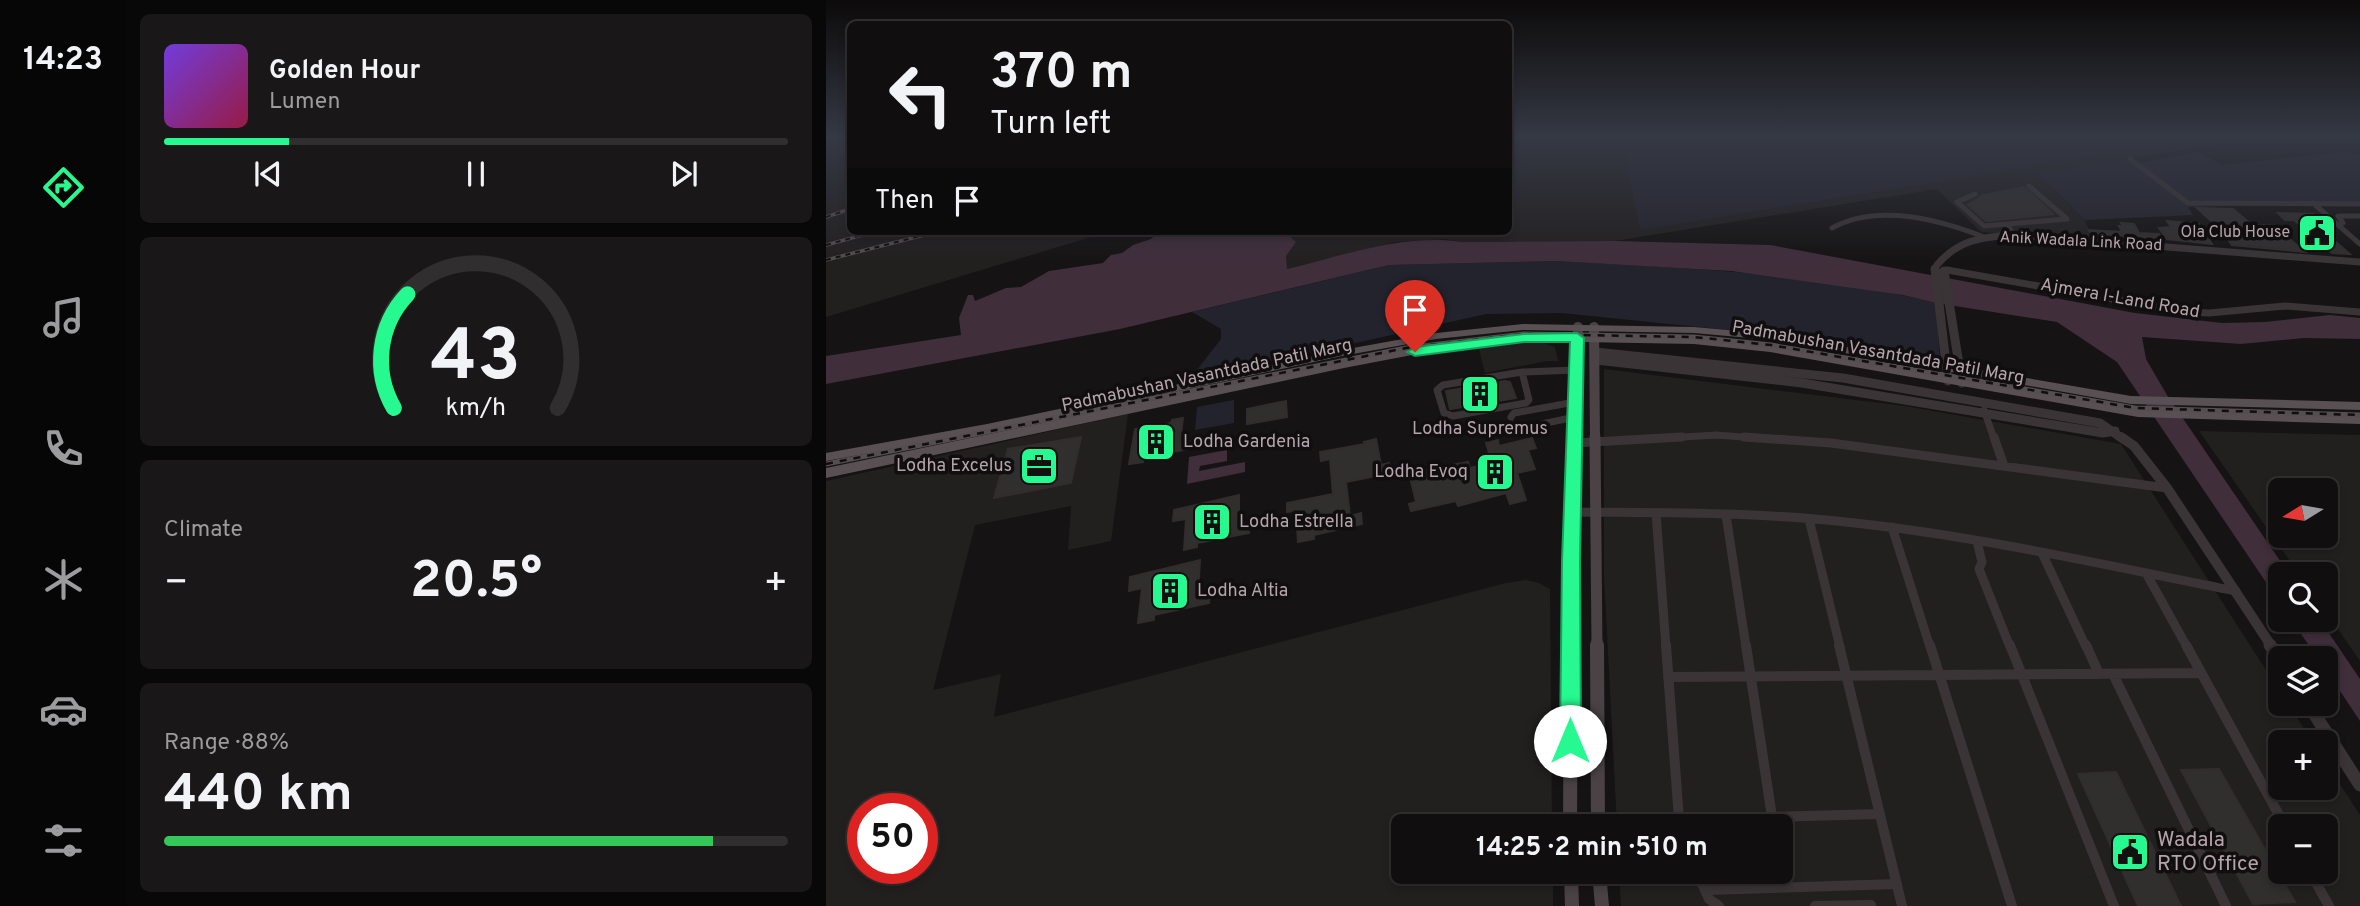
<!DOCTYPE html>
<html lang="en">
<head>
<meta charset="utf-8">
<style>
  body { margin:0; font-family:Overpass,sans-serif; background:#191717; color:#f1f3f6; height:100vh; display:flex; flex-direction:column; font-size:26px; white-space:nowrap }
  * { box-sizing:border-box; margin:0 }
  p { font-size:23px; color:#9c9c9e }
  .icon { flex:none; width:38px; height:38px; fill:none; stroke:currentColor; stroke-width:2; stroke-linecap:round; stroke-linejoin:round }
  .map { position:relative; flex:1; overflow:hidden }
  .sheet { display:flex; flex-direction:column; gap:14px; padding:14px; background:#090808; width:700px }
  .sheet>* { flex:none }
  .top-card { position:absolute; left:21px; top:21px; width:665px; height:214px; border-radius:10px; box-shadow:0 4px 10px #0003,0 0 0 2px #302e2e; background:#100e0e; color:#f1f3f6; overflow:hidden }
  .needle { width:46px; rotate:259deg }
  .buttons { position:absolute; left:1442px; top:478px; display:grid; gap:14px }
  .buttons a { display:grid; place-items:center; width:70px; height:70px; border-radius:10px; background:#100e0e; box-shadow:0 4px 10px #0003,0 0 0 2px #302e2e; font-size:35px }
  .speed { position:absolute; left:21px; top:793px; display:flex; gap:14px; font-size:35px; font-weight:700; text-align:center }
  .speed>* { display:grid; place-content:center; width:91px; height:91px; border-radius:50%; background:#100e0e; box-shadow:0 4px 10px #0003,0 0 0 2px #302e2e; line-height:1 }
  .speed .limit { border:10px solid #d22; background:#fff; color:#111 }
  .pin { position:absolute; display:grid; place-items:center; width:60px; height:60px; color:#fff; margin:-72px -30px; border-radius:50% 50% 50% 0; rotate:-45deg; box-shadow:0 0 7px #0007 }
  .pin .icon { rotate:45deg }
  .me { position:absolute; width:77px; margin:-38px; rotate:0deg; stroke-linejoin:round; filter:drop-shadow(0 0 5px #0008) }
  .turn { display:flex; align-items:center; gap:24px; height:147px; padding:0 28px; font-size:32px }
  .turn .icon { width:91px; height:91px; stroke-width:2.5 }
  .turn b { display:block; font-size:49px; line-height:60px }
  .then { display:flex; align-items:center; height:66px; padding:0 28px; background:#0003; gap:14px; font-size:26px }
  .big { font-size:52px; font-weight:700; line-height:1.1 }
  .sheet .card { flex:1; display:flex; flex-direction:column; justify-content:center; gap:10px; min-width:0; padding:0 24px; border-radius:10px; background:#191717 }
  .sheet .dial { align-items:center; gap:0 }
  .dial svg { height:182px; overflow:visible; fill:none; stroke:#302e2e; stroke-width:7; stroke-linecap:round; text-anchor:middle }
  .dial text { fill:#f1f3f6; stroke:none }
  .song { display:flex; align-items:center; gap:21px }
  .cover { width:84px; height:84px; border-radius:10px; background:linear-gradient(135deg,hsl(260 70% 55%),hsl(340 70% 35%)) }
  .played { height:7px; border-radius:4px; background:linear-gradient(90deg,#26f990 20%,#302e2e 20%) }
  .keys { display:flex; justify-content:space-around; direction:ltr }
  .heat { display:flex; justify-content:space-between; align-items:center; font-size:38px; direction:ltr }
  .charge { height:10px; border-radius:5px; background:linear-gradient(90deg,#34c759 88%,#302e2e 0) }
  .trip { position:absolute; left:565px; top:814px; width:402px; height:70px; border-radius:10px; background:#100e0e; box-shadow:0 4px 10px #0003,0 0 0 2px #302e2e; font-weight:700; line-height:70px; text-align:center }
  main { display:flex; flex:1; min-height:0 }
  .menu { display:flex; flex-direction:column; width:126px; justify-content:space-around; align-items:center; background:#060606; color:#9c9c9e }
  .menu .icon { width:49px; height:49px }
  .menu .current { color:#26f990 }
  .menu b { font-size:32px; color:#f1f3f6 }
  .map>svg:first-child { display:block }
  .built { fill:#221f1f; fill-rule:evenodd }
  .green { fill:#23232d }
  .water { fill:#402e3b }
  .building { fill:#312e2e; stroke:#312d2d; stroke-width:2 }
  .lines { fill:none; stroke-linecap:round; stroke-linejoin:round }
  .minor-far3 { stroke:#3a3436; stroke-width:5 }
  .minor-far2 { stroke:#3a3436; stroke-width:7 }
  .minor-far1 { stroke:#3a3436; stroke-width:9 }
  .minor { stroke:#3a3436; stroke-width:10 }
  .tertiary-far3 { stroke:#3a3436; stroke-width:7 }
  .tertiary-far2 { stroke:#3a3436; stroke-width:9 }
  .tertiary-far1 { stroke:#3a3436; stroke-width:10 }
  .tertiary { stroke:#3a3436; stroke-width:13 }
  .secondary-far2 { stroke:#4a4245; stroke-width:10 }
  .secondary-far1 { stroke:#4a4245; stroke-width:11 }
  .secondary { stroke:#4a4245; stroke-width:14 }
  .primary { fill:#595053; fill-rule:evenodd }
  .rail-far1-casing { stroke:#554d50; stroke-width:3.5 }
  .rail-casing { stroke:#554d50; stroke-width:5 }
  .rail-far1 { stroke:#100e0e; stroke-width:2; stroke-dasharray:5; stroke-linecap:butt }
  .rail { stroke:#100e0e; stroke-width:2.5; stroke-dasharray:7; stroke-linecap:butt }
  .route { fill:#26f990; stroke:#19a25e; stroke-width:2 }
  .labels { text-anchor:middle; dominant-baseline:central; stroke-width:7; stroke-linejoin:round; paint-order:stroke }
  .far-poi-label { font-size:16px; fill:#b6a4ac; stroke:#100e0e; text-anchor:end }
  .far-street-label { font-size:16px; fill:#b6a4ac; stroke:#100e0e }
  .street-label { font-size:18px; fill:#b6a4ac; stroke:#100e0e }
  .poi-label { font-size:18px; fill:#b6a4ac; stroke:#100e0e; text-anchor:start }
  .near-poi-label { font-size:21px; fill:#b6a4ac; stroke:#100e0e; text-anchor:start }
</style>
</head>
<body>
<main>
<nav class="menu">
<b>14:23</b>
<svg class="icon current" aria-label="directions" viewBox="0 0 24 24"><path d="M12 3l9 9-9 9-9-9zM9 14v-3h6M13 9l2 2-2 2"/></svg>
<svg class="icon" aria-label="music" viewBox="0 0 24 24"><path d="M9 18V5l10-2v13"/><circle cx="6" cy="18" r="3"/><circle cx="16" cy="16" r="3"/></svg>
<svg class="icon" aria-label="phone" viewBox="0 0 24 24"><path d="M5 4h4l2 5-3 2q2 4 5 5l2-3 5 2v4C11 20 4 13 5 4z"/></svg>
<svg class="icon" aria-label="climate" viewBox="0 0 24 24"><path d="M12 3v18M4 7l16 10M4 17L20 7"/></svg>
<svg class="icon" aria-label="car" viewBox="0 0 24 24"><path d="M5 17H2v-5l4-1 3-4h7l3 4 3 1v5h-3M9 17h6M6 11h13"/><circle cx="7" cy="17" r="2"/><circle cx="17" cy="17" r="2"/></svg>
<svg class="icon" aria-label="filters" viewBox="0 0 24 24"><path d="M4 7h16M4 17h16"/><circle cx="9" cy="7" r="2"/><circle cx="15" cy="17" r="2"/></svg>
</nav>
<section class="sheet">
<div class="card">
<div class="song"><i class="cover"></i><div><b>Golden Hour</b><p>Lumen</p></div></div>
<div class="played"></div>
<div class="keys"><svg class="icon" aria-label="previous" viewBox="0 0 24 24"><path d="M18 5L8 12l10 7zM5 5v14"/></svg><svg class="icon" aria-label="pause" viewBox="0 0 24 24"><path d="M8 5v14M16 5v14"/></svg><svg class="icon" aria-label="next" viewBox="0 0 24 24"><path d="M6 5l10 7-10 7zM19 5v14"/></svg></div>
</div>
<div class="card dial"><svg viewBox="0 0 100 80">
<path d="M14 69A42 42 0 1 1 86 69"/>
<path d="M14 69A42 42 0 0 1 20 19" stroke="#26f990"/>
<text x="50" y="56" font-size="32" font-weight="700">43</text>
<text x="50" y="72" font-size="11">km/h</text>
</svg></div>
<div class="card"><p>Climate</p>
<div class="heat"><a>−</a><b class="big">20.5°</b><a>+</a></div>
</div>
<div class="card"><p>Range · 88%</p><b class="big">440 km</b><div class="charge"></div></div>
</section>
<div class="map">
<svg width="1534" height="906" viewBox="0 0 1534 906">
  <rect width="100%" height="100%" fill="#151313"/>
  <path class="built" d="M0 136H24V231H285L0 317Z
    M683 136H1440L1211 173 1259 220 1267 240 1155 232 1111 189 789 241 638 242 618 239 569 242 450 272 432 231H682Z
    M709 340 729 347 732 361H721L659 373 652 345Z
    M778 369 1079 406 1295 444 1454 692V704H1462L1487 742H1454V788H1500V762L1534 815V906H795L793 872H956V826H791L778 575ZM1454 826H1500V872H1454Z
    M302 414 285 541 242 550 245 506 149 525 107 690 175 674 168 717 680 583 700 580 713 583 724 589 726 826H578V872H727V906H0V481ZM37 808H96V868H37Z
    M1373 431 1534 435V661L1500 612V574H1473ZM1500 490V536H1454V490Z"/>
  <path class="green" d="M798 136H1390L814 230 796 137Z
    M1373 152 1396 165 1520 152 1534 155V202L1362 207 1367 215 1259 220 1211 173 1305 158 1312 163Z
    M729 261C856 268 986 272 1110 303L1114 360 941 334 736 313 660 314 363 380 395 339V329L366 312 563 265Z
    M408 400V423L369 430 371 407Z"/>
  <path class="water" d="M334 231H458L470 242 460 256 461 269C519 255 578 233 638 242L789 241 944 245 1309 313 1396 323 1439 322 1504 315 1534 318V339L1478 338 1415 344 1316 337 1320 359 1341 395 1463 574H1454V603L1291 362 1231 322 1110 303 1077 295 905 271 729 261 563 265 294 329 0 384V356L135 335 133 318 142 295H147L149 301 180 288 195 287 223 271 277 263 285 255 296 253 307 245 325 239Z
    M401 450V461L374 466 373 471 419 462V472L361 484 363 457Z
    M1465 620H1494L1534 679V721L1500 670V658H1492Z"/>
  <path class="building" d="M1198 187 1227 214 1160 221 1142 205 1158 195Z
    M1371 208 1407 209 1426 225H1447L1479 252 1406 245 1396 231Z
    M1452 213 1487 214 1495 220H1484L1524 254 1506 253 1468 220H1459Z
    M1341 221 1373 224 1386 244 1341 239 1333 228 1345 227Z
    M1295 223 1308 224 1313 233 1333 234 1337 241 1266 235 1263 230 1296 232 1293 226H1297Z
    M679 381 684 382 690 398 624 409 620 391Z
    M460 401 461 417 421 424V409Z
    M357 418 354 443 365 441 364 449 318 457 317 462 303 464 309 429 345 423 346 420Z
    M255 437 245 483 168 498 182 449Z
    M706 438 710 448 702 450 709 469 691 473 700 500 684 504 680 493 632 506 630 501 585 511 583 504 590 502 583 473 642 462 644 468 666 463 660 443 672 440 673 446Z
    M550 439 555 465 563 463 565 473 520 482 524 516 535 513 536 524 488 535V539L472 542 470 511 461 512V503L507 494 504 459 495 461 494 452 539 444 538 442Z
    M413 495V525L422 522 423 533 371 543V547L358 550 360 519 347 521 348 510Z
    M374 560 372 594 384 592 383 603 328 615V620L312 623 316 588 303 591 304 577Z
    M1393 769 1469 902 1427 904 1355 770Z
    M1290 772 1355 906H1312L1252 774Z"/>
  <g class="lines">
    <path class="minor-far3" d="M1304 159 1362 203 1534 204
      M1149 194 1131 202 1158 226 1182 224
      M1487 203 1534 244
      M1517 223 1512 216H1534
      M1006 228C1052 203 1112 219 1158 237
      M1187 235 1182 224 1241 219 1203 186
      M1121 270 1128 271"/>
    <path class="minor-far2" d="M1121 270 1361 312 1383 313 1459 306 1534 312
      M696 372 703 400 700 403 627 416 618 413 611 390 617 385Z
      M696 372 750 370
      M1158 410 1168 439
      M685 417 688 413 749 402
      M687 424 697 428 749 417
      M825 439 890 435 943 439"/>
    <path class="minor-far1" d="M918 437 1005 443 1341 488
      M1168 437 1178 466
      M749 443 856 437
      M748 512C842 513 936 512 1029 523 1157 537 1283 566 1410 591
      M830 513 840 647
      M900 515 920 647
      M983 519 1014 647
      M1066 527 1104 647
      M1151 541 1156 562 1153 569 1184 647
      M1216 553 1260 647
      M1320 573 1361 647"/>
    <path class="minor" d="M840 645 853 819
      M920 645 946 817
      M1013 645 1076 906
      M1104 645 1186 906
      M1184 645 1288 906
      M1260 645 1273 674
      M1360 645 1459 826
      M1287 674 1400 906
      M842 677 1375 673
      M744 822 1054 814
      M865 872 881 890 1071 884
      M1484 872 1503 906
      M878 888 883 899 893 906
      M989 906 1045 905"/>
    <path class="tertiary-far3" d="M1111 265C1132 240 1155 237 1187 235L1534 262
      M1109 268V271"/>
    <path class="tertiary-far2" d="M1109 269 1122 381
      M1118 271 1136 383
      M769 352 1017 378 1274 423 1297 439
      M770 360 976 383 1277 433 1289 431"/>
    <path class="tertiary-far1" d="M1295 437 1308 446 1341 488 1446 647"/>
    <path class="tertiary" d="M1444 645 1454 660
      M1482 704 1534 785"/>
    <path class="secondary-far2" d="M768 327 769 439
      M749 439 752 327"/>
    <path class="secondary-far1" d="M769 437 771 647
      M745 647 749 437"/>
    <path class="secondary" d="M771 645 772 826
      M744 826 745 645
      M745 872 746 906
      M773 872 776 906"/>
    <path class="primary" d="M697 324 868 327 946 334 1305 396 1534 402V410L1305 404 946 340 868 333 697 330 610 339 516 356 161 432 0 461V453L161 424 516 350 610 333Z
      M698 335 868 338 944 346 1312 409 1534 416V424L1312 417 944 352 868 344 698 341 612 350 518 368 0 478V468L518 360 612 344Z"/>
    <defs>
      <path id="rail-far1" d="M0 217 24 209
        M0 245 51 231
        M0 260 114 231"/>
      <path id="rail" d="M0 464 580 348 698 334 868 337 945 345 1309 408 1534 415"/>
    </defs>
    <use href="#rail-far1" class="rail-far1-casing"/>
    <use href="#rail" class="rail-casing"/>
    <use href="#rail-far1" class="rail-far1"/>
    <use href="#rail" class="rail"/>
  </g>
  <linearGradient id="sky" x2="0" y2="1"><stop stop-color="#0c0a0a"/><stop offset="0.52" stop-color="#353944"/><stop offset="1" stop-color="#353944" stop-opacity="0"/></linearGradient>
  <rect width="1534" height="263" fill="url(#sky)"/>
  <path class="route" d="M751 333 758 338 754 561 755 741 752 748 744 751 737 748 734 741 736 561 744 342H698L589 356 581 352 589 347 698 334Z"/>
  <defs>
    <symbol id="civic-square" viewBox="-11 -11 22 22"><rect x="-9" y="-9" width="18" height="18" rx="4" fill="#26f990" stroke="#100e0e"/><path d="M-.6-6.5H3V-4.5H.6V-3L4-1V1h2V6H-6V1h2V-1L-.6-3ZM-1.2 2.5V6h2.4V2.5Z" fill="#111"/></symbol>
    <symbol id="building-square" viewBox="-11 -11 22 22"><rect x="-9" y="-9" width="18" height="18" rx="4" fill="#26f990" stroke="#100e0e"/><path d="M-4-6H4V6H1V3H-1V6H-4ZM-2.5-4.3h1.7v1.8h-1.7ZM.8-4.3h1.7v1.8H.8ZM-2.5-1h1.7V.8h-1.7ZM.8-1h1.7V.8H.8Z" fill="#111"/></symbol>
    <symbol id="office-square" viewBox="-11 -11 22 22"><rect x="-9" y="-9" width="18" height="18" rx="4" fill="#26f990" stroke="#100e0e"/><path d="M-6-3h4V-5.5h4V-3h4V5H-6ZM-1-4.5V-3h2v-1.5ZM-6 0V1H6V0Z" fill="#111"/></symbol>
  </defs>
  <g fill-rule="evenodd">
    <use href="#civic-square" x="1469" y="211" width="44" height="44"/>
    <use href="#building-square" x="632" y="372" width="44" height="44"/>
    <use href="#building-square" x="308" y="420" width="44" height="44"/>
    <use href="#office-square" x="191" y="444" width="44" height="44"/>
    <use href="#building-square" x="647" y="450" width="44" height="44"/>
    <use href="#building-square" x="364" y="500" width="44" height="44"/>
    <use href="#building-square" x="322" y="569" width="44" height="44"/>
    <use href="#civic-square" x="1282" y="830" width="44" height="44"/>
  </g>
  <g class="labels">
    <g class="far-poi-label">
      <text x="1464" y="233">Ola Club House</text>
    </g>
    <g class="far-street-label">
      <text transform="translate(1255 242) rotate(3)">Anik Wadala Link Road</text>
    </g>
    <g class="street-label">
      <text transform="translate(1294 299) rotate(10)">Ajmera l-Land Road</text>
      <text transform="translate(1052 353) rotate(10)">Padmabushan Vasantdada Patil Marg</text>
      <text transform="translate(381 376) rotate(-12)">Padmabushan Vasantdada Patil Marg</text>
    </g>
    <g class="poi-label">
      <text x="654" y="429" text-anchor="middle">Lodha Supremus</text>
      <text x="357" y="442">Lodha Gardenia</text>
      <text x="186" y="466" text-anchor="end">Lodha Excelus</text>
      <text x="642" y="472" text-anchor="end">Lodha Evoq</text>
      <text x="413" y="522">Lodha Estrella</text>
      <text x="371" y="591">Lodha Altia</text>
    </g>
    <g class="near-poi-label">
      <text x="1331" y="840">Wadala<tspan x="1331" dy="24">RTO Office</tspan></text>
    </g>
  </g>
</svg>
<div class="buttons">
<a><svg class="needle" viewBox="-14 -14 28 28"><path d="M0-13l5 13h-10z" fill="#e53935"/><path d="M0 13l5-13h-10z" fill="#9c9c9e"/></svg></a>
<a><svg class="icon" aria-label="search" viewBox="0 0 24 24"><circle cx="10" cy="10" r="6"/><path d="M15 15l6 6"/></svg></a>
<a><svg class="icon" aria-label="layers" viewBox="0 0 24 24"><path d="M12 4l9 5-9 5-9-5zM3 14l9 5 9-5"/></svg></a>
<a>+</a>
<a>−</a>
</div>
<div class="speed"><div class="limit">50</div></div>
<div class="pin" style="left:589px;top:352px;background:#d93025"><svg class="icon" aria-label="arrive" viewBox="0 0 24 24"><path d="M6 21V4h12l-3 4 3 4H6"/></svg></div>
<svg class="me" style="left:744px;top:741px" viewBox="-20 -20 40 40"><circle r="19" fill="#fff"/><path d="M0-13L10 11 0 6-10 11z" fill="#26f990"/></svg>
<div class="trip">14:25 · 2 min · 510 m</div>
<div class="top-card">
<div class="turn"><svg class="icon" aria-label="left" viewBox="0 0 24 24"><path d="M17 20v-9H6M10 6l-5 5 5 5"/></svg><div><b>370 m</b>Turn left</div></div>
<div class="then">Then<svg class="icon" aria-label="arrive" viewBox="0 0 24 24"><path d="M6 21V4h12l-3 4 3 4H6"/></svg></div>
</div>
</div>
</main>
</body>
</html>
